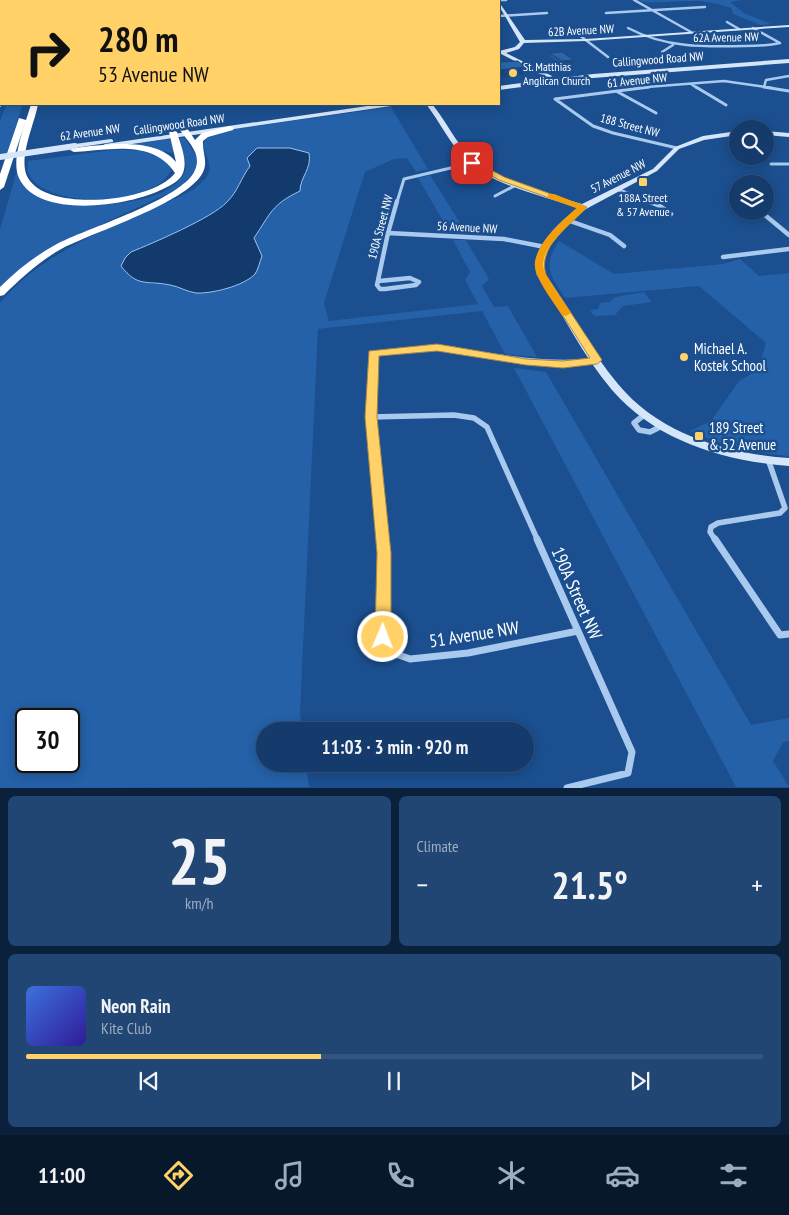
<!DOCTYPE html>
<html lang="en">
<head>
<meta charset="utf-8">
<style>
  body { margin:0; font-family:"PT Sans Narrow",sans-serif; background:#214673; color:#f1f3f6; height:100vh; display:flex; flex-direction:column; font-size:19px; white-space:nowrap }
  * { box-sizing:border-box; margin:0 }
  p { font-size:16px; color:#9dadc1 }
  .icon { flex:none; width:28px; height:28px; fill:none; stroke:currentColor; stroke-width:2; stroke-linecap:round; stroke-linejoin:round }
  .map { position:relative; height:788px; overflow:hidden }
  .details { display:flex; flex-direction:column; gap:8px; padding:8px; background:#0b203b; flex:1 }
  .details>* { flex:none }
  .top-card { position:absolute; left:0px; top:0px; width:500px; height:105px; box-shadow:0 2px 12px #0003,0 0 0 1px #33557e; background:#ffd166; color:#111; overflow:hidden }
  .tools { position:absolute; left:729px; top:120px; display:grid; gap:10px }
  .tools a { display:grid; place-items:center; width:45px; height:45px; border-radius:50%; background:#143b6b; box-shadow:0 2px 12px #0003,0 0 0 1px #33557e; font-size:25px }
  .speed { position:absolute; left:15px; top:708px; display:flex; gap:10px; font-size:25px; font-weight:700; text-align:center }
  .speed>* { display:grid; place-content:center; width:65px; height:65px; border-radius:50%; background:#143b6b; box-shadow:0 2px 12px #0003,0 0 0 1px #33557e; line-height:1 }
  .speed .limit { border:2px solid #111; border-radius:8px; background:#fff; color:#111 }
  .pin { position:absolute; display:grid; place-items:center; width:42px; height:42px; color:#fff; margin:-21px; border-radius:10px; box-shadow:0 2px 8px #0006 }
  .me { position:absolute; width:55px; margin:-28px; rotate:1deg; stroke-linejoin:round; filter:drop-shadow(0 0 4px #0008) }
  .turn { display:flex; align-items:center; gap:18px; height:105px; padding:0 15px; font-size:22px }
  .turn .icon { width:65px; height:65px; stroke-width:2.5 }
  .turn b { display:block; font-size:35px; line-height:42px }
  .big { font-size:38px; font-weight:800; line-height:1.1 }
  .details .card { flex:1; display:flex; flex-direction:column; justify-content:center; gap:8px; min-width:0; padding:0 18px; border-radius:8px; background:#214673 }
  .details .dial { align-items:center; gap:0 }
  .dial b { font-size:65px; line-height:1 }
  .song { display:flex; align-items:center; gap:15px }
  .cover { width:60px; height:60px; border-radius:8px; background:linear-gradient(135deg,hsl(220 70% 55%),hsl(250 70% 35%)) }
  .played { height:5px; border-radius:2px; background:linear-gradient(90deg,#ffd166 40%,#33557e 40%) }
  .keys { display:flex; justify-content:space-around; direction:ltr }
  .heat { display:flex; justify-content:space-between; align-items:center; font-size:28px; direction:ltr }
  .details .tiles { flex:1; display:grid; gap:8px; grid-template-columns:1fr 1fr }
  .card:last-child { grid-column:span 2 }
  .trip { position:absolute; left:256px; top:722px; width:278px; height:50px; border-radius:25px; background:#143b6b; box-shadow:0 2px 12px #0003,0 0 0 1px #33557e; font-weight:800; line-height:50px; text-align:center }
  .tabs { display:flex; height:80px; justify-content:space-around; align-items:center; background:#08182b; color:#9dadc1 }
  .tabs .icon { width:35px; height:35px }
  .tabs .current { color:#ffd166 }
  .tabs b { font-size:22px; color:#f1f3f6 }
  .map>svg:first-child { display:block }
  .green { fill:#2461a8; fill-rule:evenodd }
  .water { fill:#123a6d; stroke:#9cc4f0 }
  .lines { fill:none; stroke-linecap:round; stroke-linejoin:round }
  .street-far4 { stroke:#a9c9ee; stroke-width:2.5 }
  .street-far3 { stroke:#a9c9ee; stroke-width:3 }
  .street-far2 { stroke:#a9c9ee; stroke-width:4.5 }
  .street-far1 { stroke:#a9c9ee; stroke-width:5.5 }
  .street { stroke:#a9c9ee; stroke-width:7 }
  .secondary { fill:#d6e6fa; fill-rule:evenodd }
  .highway { fill:#fff; fill-rule:evenodd }
  .secondary-bridge { stroke:#d6e6fa; stroke-width:6 }
  .wall { fill:#245895 }
  .shaded-wall { fill:#1d4779 }
  .building { fill:#2a66ad; stroke:#1d4779 }
  .route { fill:#ffd166; stroke:#a68842 }
  .slow { fill:#f59e0b }
  .poi-dot { fill:#ffd166; stroke:#1b4f8f; stroke-width:2 }
  .labels { text-anchor:middle; dominant-baseline:central; stroke-width:5; stroke-linejoin:round; paint-order:stroke }
  .far-street-label { font-size:12px; fill:#fff; stroke:#1b4f8f }
  .far-poi-label { font-size:12px; fill:#fff; stroke:#1b4f8f; text-anchor:start }
  .poi-label { font-size:15px; fill:#fff; stroke:#1b4f8f; text-anchor:start }
  .near-street-label { font-size:18px; fill:#fff; stroke:#1b4f8f }
</style>
</head>
<body>
<div class="map">
<svg width="789" height="788" viewBox="0 0 789 788">
  <rect width="100%" height="100%" fill="#1b4f8f"/>
  <path class="green" d="M636 0H742L730 2 744 13 771 24 761 25 733 14 731 8C710 0 691 0 668 2 657 2 647 4 636 0Z
    M7 104H23L7 153 0 154V121Z
    M391 107 428 169 416 172 407 158 394 159 365 172 324 303 329 321 478 304 465 280 470 272 453 240H466L489 279 482 286 494 307 508 306 537 357 505 354 482 311 318 329 300 712 302 731H265V764H306L309 787 0 788V303C49 244 127 223 193 190 216 171 211 170 203 145 208 132 223 131 235 129ZM309 153C312 169 300 177 300 191 271 205 271 213 254 238L262 256 194 293 168 284H150L149 245C174 232 203 222 225 204 238 194 241 178 250 166ZM26 719H69V761H26Z
    M180 138H185L197 158 198 166 186 185 74 237 0 290V229L17 171C25 180 18 186 37 195 69 211 164 209 184 174 190 163 178 149 180 138Z
    M169 139 171 140 174 152 172 153 145 147 121 146Z
    M112 150C137 150 151 149 172 165 167 207 42 212 28 172 27 169 28 164 28 161Z
    M430 175 467 234 450 233 418 178Z
    M559 241 614 274 723 264 740 259 759 276 789 273V456C753 453 723 446 690 431L711 421 739 381 758 370 766 343 699 286 565 298C550 275 542 267 559 241Z
    M644 292 652 302 623 306 615 315 594 316 590 310 598 309 600 303 610 302 615 297Z
    M514 368 546 372 751 725 789 718V741L783 742 773 761 789 787H736Z"/>
  <path class="water" d="M257 148H290L309 153C312 169 300 177 300 191 271 205 271 213 254 238L262 256C260 261 258 270 255 274 244 286 211 294 196 293 187 292 178 286 170 285 146 280 138 288 121 266L125 258 131 252C153 243 212 218 227 202 238 191 241 178 250 166L247 158Z"/>
  <g class="lines">
    <path class="street-far4" d="M473 0H506
      M634 0 691 32
      M606 13 705 7
      M499 16 547 13
      M727 22 739 29
      M570 28 608 57
      M628 28C666 48 703 47 745 46 757 46 768 46 780 43
      M753 28 780 43
      M662 52 673 45
      M691 84 697 88
      M764 87 766 80 789 76
      M634 88 724 81 772 88"/>
    <path class="street-far3" d="M696 87 726 105
      M764 87 789 91
      M616 91 656 113
      M555 99 649 87
      M555 99 593 126 613 133 677 148
      M771 164H789
      M617 189 650 202
      M495 196 518 184
      M397 202 404 179 472 163"/>
    <path class="street-far2" d="M647 201 660 206 671 214
      M760 211 789 235
      M567 220 610 235 624 246
      M388 233 504 239 545 247
      M723 257 789 249
      M379 281 410 278 419 282 416 285 385 289H380L377 285 388 233 397 201
      M413 350 437 347 452 350"/>
    <path class="street-far1" d="M445 348C498 357 541 366 595 361
      M644 415 634 423 639 430 650 432 662 426
      M371 417 454 415 474 418 487 427 538 541
      M383 541 371 417 373 354 425 348
      M716 541 710 532 711 527 718 523 780 513 785 508 769 462"/>
    <path class="street" d="M383 539V637L396 654 410 659 468 653 578 631
      M537 539 632 752 628 773 567 788
      M715 539 780 635 789 634"/>
    <path class="secondary" d="M287 0H291V1H287Z
      M499 2 525 40 586 39 789 25V27L586 41 524 43 519 49 506 53 552 76V78L550 79 501 54H499V51L515 47 520 42 499 6Z
      M789 59V63L593 78 499 90V86L593 74Z
      M381 104H394L391 106 105 148 102 146 105 144Z
      M426 104H432C446 121 455 141 470 157 493 181 550 194 582 204L653 169 675 147 703 136 738 131V135L704 140 679 149 657 171 586 209 570 222 549 247 543 265 546 275C570 311 590 351 618 384 659 434 727 454 789 458V466C724 461 656 441 612 390 583 356 562 313 538 275 530 248 559 223 578 208 546 197 489 184 466 160 450 144 440 122 426 104Z
      M765 131 789 133V137L765 135Z
      M111 139 113 140V142L75 148 72 146 75 144Z"/>
    <path class="highway" d="M0 38H1V42H0Z
      M0 99 1 104H4L0 107Z
      M31 104H38C35 123 17 160 28 178 48 213 154 202 175 173 153 139 109 150 74 152L70 150 74 148C103 145 155 136 176 162L169 132 173 130 177 132C180 144 188 160 183 173 180 181 171 185 163 189 130 206 38 220 19 178 10 159 26 123 31 104Z
      M19 118 26 120 4 187 0 190V174Z
      M230 126 234 128 233 130 208 137 203 141C202 153 209 162 202 174 185 203 97 231 63 248 41 260 21 278 4 295L0 296V287C16 271 35 256 55 245 84 229 184 199 195 170 202 154 189 143 180 130L181 128H187L195 140 202 133Z"/>
    <path class="secondary-bridge" d="M0 157 75 146"/>
  </g>
  <path class="wall" d="M550 53 574 60 573 64 561 65 550 57Z"/>
  <path class="shaded-wall" d="M574 60 573 64 561 65 562 61Z
    M525 67V74L499 78V70Z"/>
  <path class="building" d="M562 52 574 60 562 61 550 53Z
    M518 61 525 67 499 70V62Z"/>
  <path class="route" d="M470 161H475L504 177 587 207C570 226 537 246 546 275L602 360 597 364 563 368 526 365 437 351 379 356 377 417 391 553V637L388 641 383 643 378 641 375 637 377 553 365 417 369 351 437 344 526 359 563 361 590 358 537 275C529 248 559 224 577 208L499 180 470 164Z"/>
  <path class="slow" d="M548 194H554L587 207C574 222 543 243 543 265 544 277 564 302 571 313L566 316 562 315C554 303 537 281 535 267 532 248 564 219 577 208L548 198Z"/>
  <g class="poi-dot">
    <circle cx="513" cy="73" r="5"/>
    <rect x="638" y="177" width="10" height="10" rx="2.5"/>
    <circle cx="684" cy="357" r="5"/>
    <rect x="694" y="431" width="10" height="10" rx="2.5"/>
  </g>
  <g class="labels">
    <g class="far-street-label">
      <text transform="translate(581 30) rotate(-3)">62B Avenue NW</text>
      <text transform="translate(726 37) rotate(-1)">62A Avenue NW</text>
      <text transform="translate(658 59) rotate(-4)">Callingwood Road NW</text>
      <text transform="translate(637 80) rotate(-6)">61 Avenue NW</text>
      <text transform="translate(179 124) rotate(-8)">Callingwood Road NW</text>
      <text transform="translate(630 125) rotate(15)">188 Street NW</text>
      <text transform="translate(90 132) rotate(-8)">62 Avenue NW</text>
      <text transform="translate(618 176) rotate(-27)">57 Avenue NW</text>
      <text transform="translate(380 227) rotate(-75)">190A Street NW</text>
      <text transform="translate(467 227) rotate(3)">56 Avenue NW</text>
    </g>
    <g class="far-poi-label">
      <text x="523" y="66">St. Matthias<tspan x="523" dy="14">Anglican Church</tspan></text>
      <text x="643" y="197" text-anchor="middle">188A Street<tspan x="643" dy="14">&amp; 57 Avenue</tspan></text>
    </g>
    <g class="poi-label">
      <text x="694" y="348">Michael A.<tspan x="694" dy="17">Kostek School</tspan></text>
      <text x="709" y="427">189 Street<tspan x="709" dy="17">&amp; 52 Avenue</tspan></text>
    </g>
    <g class="near-street-label">
      <text transform="translate(577 593) rotate(66)">190A Street NW</text>
      <text transform="translate(474 634) rotate(-9)">51 Avenue NW</text>
    </g>
  </g>
</svg>
<div class="tools">
<a><svg class="icon" aria-label="search" viewBox="0 0 24 24"><circle cx="10" cy="10" r="6"/><path d="M15 15l6 6"/></svg></a>
<a><svg class="icon" aria-label="layers" viewBox="0 0 24 24"><path d="M12 4l9 5-9 5-9-5zM3 14l9 5 9-5"/></svg></a>
</div>
<div class="speed"><div class="limit">30</div></div>
<div class="pin" style="left:472px;top:163px;background:#d93025"><svg class="icon" aria-label="arrive" viewBox="0 0 24 24"><path d="M6 21V4h12l-3 4 3 4H6"/></svg></div>
<svg class="me" style="left:383px;top:637px" viewBox="-20 -20 40 40"><circle r="17" fill="#ffd166" stroke="#fff" stroke-width="3"/><path d="M0-11L8 9 0 5-8 9z" fill="#fff"/></svg>
<div class="trip">11:03 · 3 min · 920 m</div>
<div class="top-card">
<div class="turn"><svg class="icon" aria-label="right" viewBox="0 0 24 24"><path d="M7 20v-9h11M14 6l5 5-5 5"/></svg><div><b>280 m</b>53 Avenue NW</div></div>
</div>
</div>
<section class="details">
<div class="tiles">
<div class="card dial"><b>25</b><p>km/h</p></div>
<div class="card"><p>Climate</p>
<div class="heat"><a>−</a><b class="big">21.5°</b><a>+</a></div>
</div>
<div class="card">
<div class="song"><i class="cover"></i><div><b>Neon Rain</b><p>Kite Club</p></div></div>
<div class="played"></div>
<div class="keys"><svg class="icon" aria-label="previous" viewBox="0 0 24 24"><path d="M18 5L8 12l10 7zM5 5v14"/></svg><svg class="icon" aria-label="pause" viewBox="0 0 24 24"><path d="M8 5v14M16 5v14"/></svg><svg class="icon" aria-label="next" viewBox="0 0 24 24"><path d="M6 5l10 7-10 7zM19 5v14"/></svg></div>
</div>
</div>
</section>
<nav class="tabs">
<b>11:00</b>
<svg class="icon current" aria-label="directions" viewBox="0 0 24 24"><path d="M12 3l9 9-9 9-9-9zM9 14v-3h6M13 9l2 2-2 2"/></svg>
<svg class="icon" aria-label="music" viewBox="0 0 24 24"><path d="M9 18V5l10-2v13"/><circle cx="6" cy="18" r="3"/><circle cx="16" cy="16" r="3"/></svg>
<svg class="icon" aria-label="phone" viewBox="0 0 24 24"><path d="M5 4h4l2 5-3 2q2 4 5 5l2-3 5 2v4C11 20 4 13 5 4z"/></svg>
<svg class="icon" aria-label="climate" viewBox="0 0 24 24"><path d="M12 3v18M4 7l16 10M4 17L20 7"/></svg>
<svg class="icon" aria-label="car" viewBox="0 0 24 24"><path d="M5 17H2v-5l4-1 3-4h7l3 4 3 1v5h-3M9 17h6M6 11h13"/><circle cx="7" cy="17" r="2"/><circle cx="17" cy="17" r="2"/></svg>
<svg class="icon" aria-label="filters" viewBox="0 0 24 24"><path d="M4 7h16M4 17h16"/><circle cx="9" cy="7" r="2"/><circle cx="15" cy="17" r="2"/></svg>
</nav>
</body>
</html>
